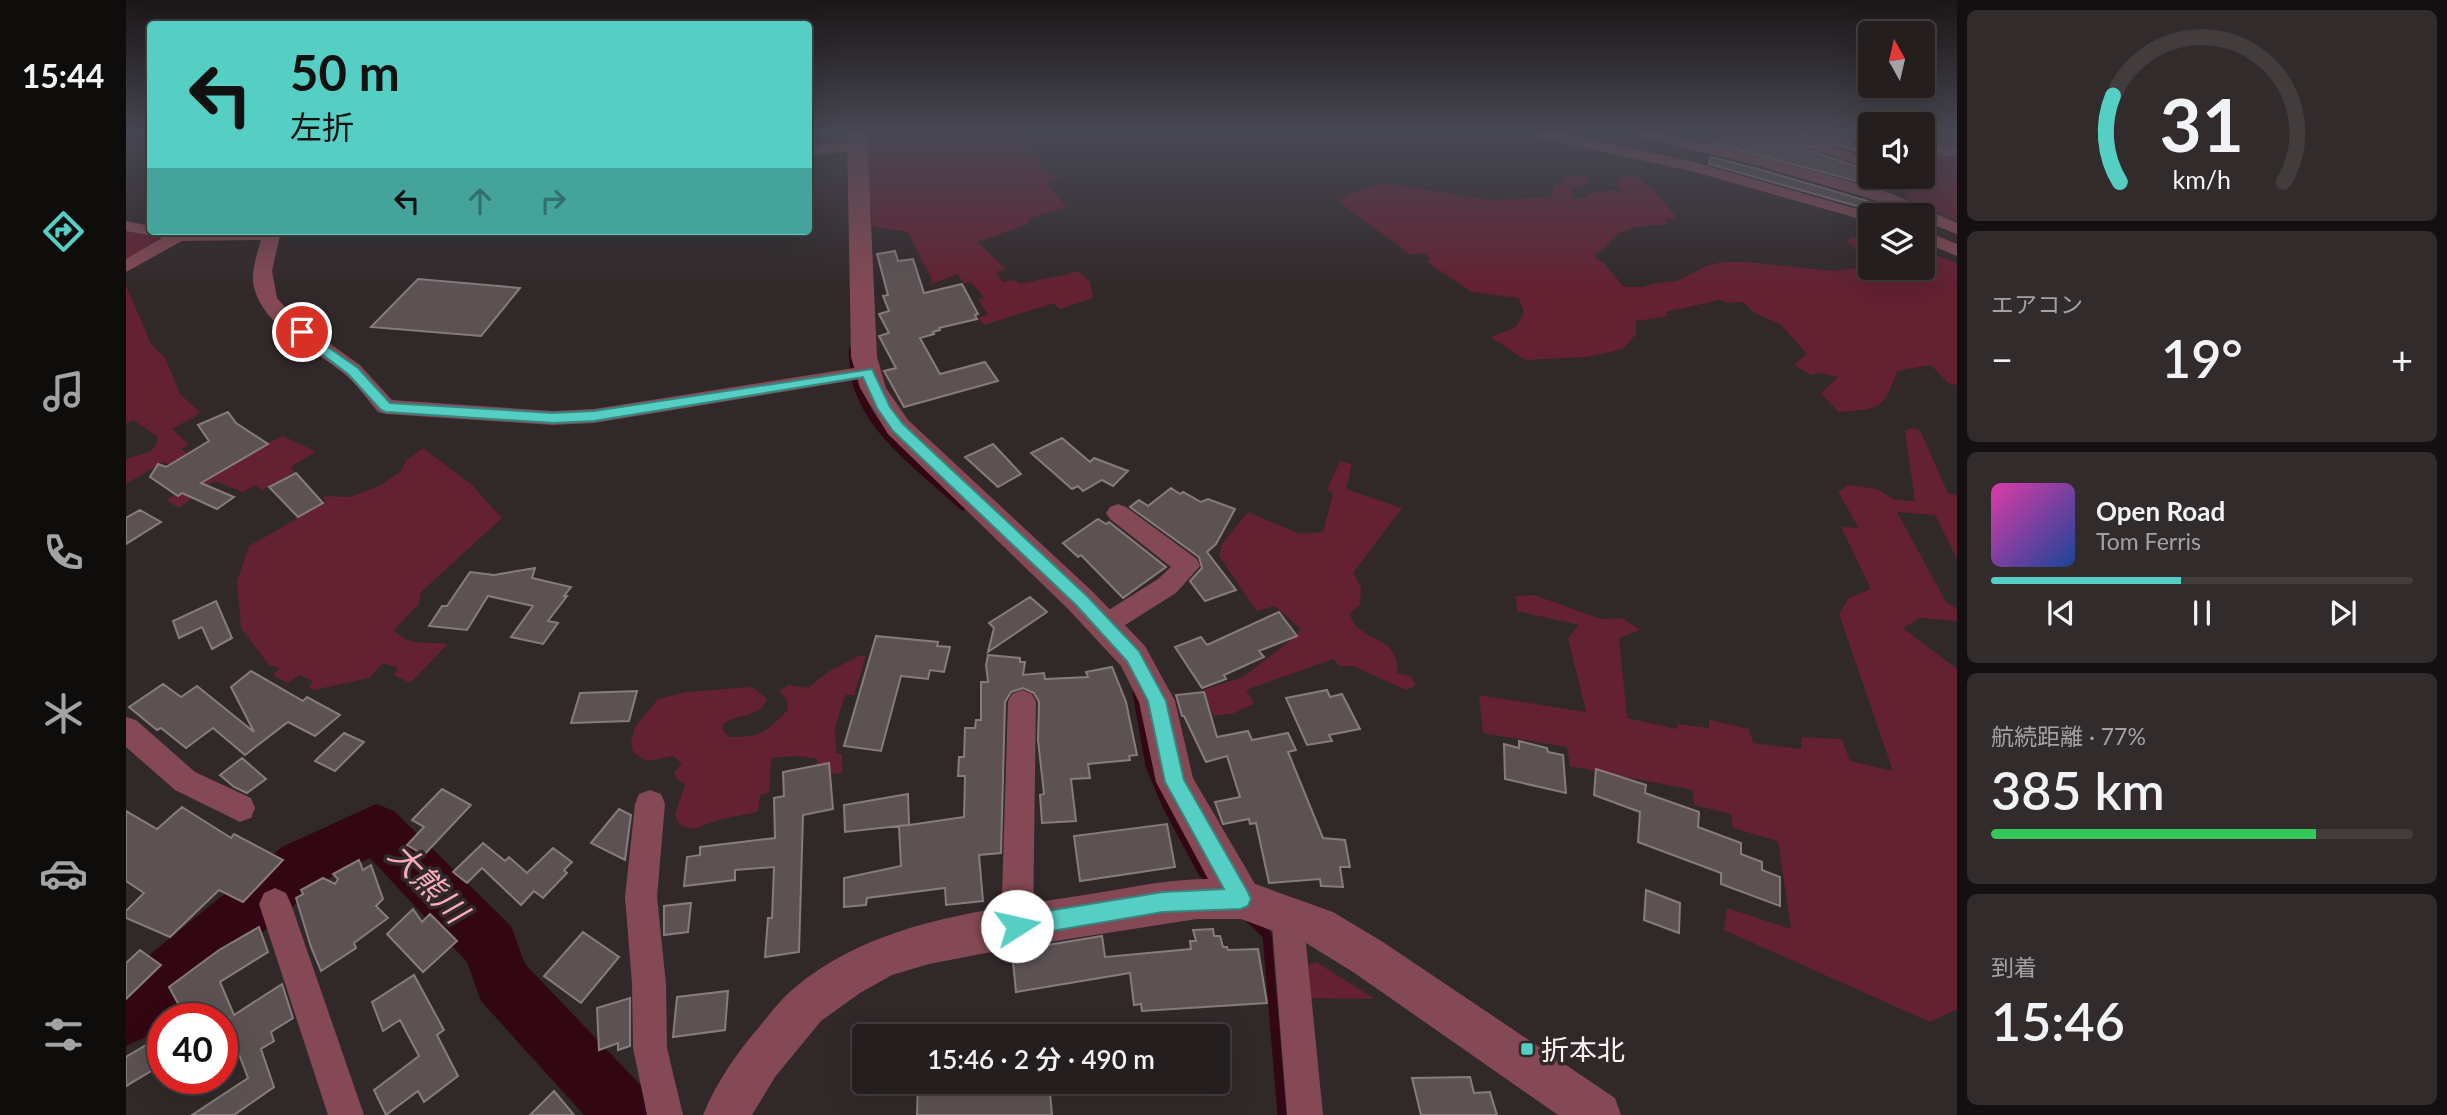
<!DOCTYPE html>
<html lang="ja">
<head>
<meta charset="utf-8">
<style>
  body { margin:0; font-family:Lato,"Noto Sans JP",sans-serif; background:#312b2c; color:#f1f3f6; height:100vh; display:flex; flex-direction:column; font-size:26px; white-space:nowrap }
  * { box-sizing:border-box; margin:0 }
  p { font-size:23px; color:#a3a2a4 }
  .icon { flex:none; width:38px; height:38px; fill:none; stroke:currentColor; stroke-width:2; stroke-linecap:round; stroke-linejoin:round }
  .map { position:relative; flex:1; overflow:hidden }
  .drawer { display:flex; flex-direction:column; gap:10px; padding:10px; background:#141011; width:490px }
  .drawer>* { flex:none }
  .guide { position:absolute; left:21px; top:21px; width:665px; height:214px; border-radius:7px; box-shadow:0 7px 28px #0002,0 0 0 2px #423c3d; background:#55cec4; color:#111; overflow:hidden }
  .needle { width:46px; rotate:352deg }
  .tools { position:absolute; left:1732px; top:21px; display:grid; gap:14px }
  .tools a { display:grid; place-items:center; width:77px; height:77px; border-radius:7px; background:#251e1f; box-shadow:0 7px 28px #0002,0 0 0 2px #423c3d; font-size:35px }
  .speed { position:absolute; left:21px; top:1003px; display:flex; gap:14px; font-size:35px; font-weight:700; text-align:center }
  .speed>* { display:grid; place-content:center; width:91px; height:91px; border-radius:50%; background:#251e1f; box-shadow:0 7px 28px #0002,0 0 0 2px #423c3d; line-height:1 }
  .speed .limit { border:10px solid #d22; background:#fff; color:#111 }
  .pin { position:absolute; display:grid; place-items:center; width:60px; height:60px; color:#fff; margin:-30px; border:4px solid #fff; border-radius:50%; box-shadow:0 2px 7px #0007 }
  .me { position:absolute; width:77px; margin:-38px; rotate:80deg; stroke-linejoin:round; filter:drop-shadow(0 0 5px #0008) }
  .turn { display:flex; align-items:center; gap:24px; height:147px; padding:0 28px; font-size:32px }
  .turn .icon { width:91px; height:91px; stroke-width:2.5 }
  .turn b { display:block; font-size:49px; line-height:60px }
  .lanes { display:flex; align-items:center; height:66px; padding:0 28px; background:#0003; justify-content:center; gap:35px; direction:ltr }
  .lanes .off { opacity:.35 }
  .big { font-size:52px; font-weight:600; line-height:1.1 }
  .drawer .widget { flex:1; display:flex; flex-direction:column; justify-content:center; gap:10px; min-width:0; padding:0 24px; border-radius:10px; background:#312b2c }
  .drawer .dial { align-items:center; gap:0 }
  .dial svg { height:182px; overflow:visible; fill:none; stroke:#423c3d; stroke-width:7; stroke-linecap:round; text-anchor:middle }
  .dial text { fill:#f1f3f6; stroke:none }
  .song { display:flex; align-items:center; gap:21px }
  .cover { width:84px; height:84px; border-radius:10px; background:linear-gradient(135deg,hsl(320 70% 55%),hsl(220 70% 35%)) }
  .played { height:7px; border-radius:4px; background:linear-gradient(90deg,#55cec4 45%,#423c3d 45%) }
  .keys { display:flex; justify-content:space-around; direction:ltr }
  .heat { display:flex; justify-content:space-between; align-items:center; font-size:38px; direction:ltr }
  .charge { height:10px; border-radius:5px; background:linear-gradient(90deg,#34c759 77%,#423c3d 0) }
  .trip { position:absolute; left:726px; top:1024px; width:378px; height:70px; border-radius:7px; background:#251e1f; box-shadow:0 7px 28px #0002,0 0 0 2px #423c3d; font-weight:600; line-height:70px; text-align:center }
  main { display:flex; flex:1; min-height:0 }
  .tab-bar { display:flex; flex-direction:column; width:126px; justify-content:space-around; align-items:center; background:#0f0c0c; color:#a3a2a4 }
  .tab-bar .icon { width:49px; height:49px }
  .tab-bar .active { color:#55cec4 }
  .tab-bar b { font-size:32px; color:#f1f3f6 }
  .map>svg:first-child { display:block }
  .green { fill:#642132 }
  .lines { fill:none; stroke-linecap:round; stroke-linejoin:round }
  .stream-far2 { stroke:#330613; stroke-width:5 }
  .stream-far1 { stroke:#330613; stroke-width:7 }
  .stream { stroke:#330613; stroke-width:9 }
  .river { fill:#330613; fill-rule:evenodd }
  .building { fill:#5d5253; stroke:#877b7d; stroke-width:2 }
  .minor { fill:#844954; fill-rule:evenodd }
  .tertiary { fill:#844954; fill-rule:evenodd }
  .route { fill:#55cec4; stroke:#37867f; stroke-width:2 }
  .poi-dot { fill:#55cec4; stroke:#312829; stroke-width:2.5 }
  .labels { text-anchor:middle; dominant-baseline:central; stroke-width:7; stroke-linejoin:round; paint-order:stroke }
  .near-poi-label { font-size:28px; fill:#f9f3f4; stroke:#312829; text-anchor:start }
  .near-water-label { font-size:32px; font-style:italic; fill:#f9adba; stroke:#312829 }
</style>
</head>
<body>
<main>
<nav class="tab-bar">
<b>15:44</b>
<svg class="icon active" aria-label="directions" viewBox="0 0 24 24"><path d="M12 3l9 9-9 9-9-9zM9 14v-3h6M13 9l2 2-2 2"/></svg>
<svg class="icon" aria-label="music" viewBox="0 0 24 24"><path d="M9 18V5l10-2v13"/><circle cx="6" cy="18" r="3"/><circle cx="16" cy="16" r="3"/></svg>
<svg class="icon" aria-label="phone" viewBox="0 0 24 24"><path d="M5 4h4l2 5-3 2q2 4 5 5l2-3 5 2v4C11 20 4 13 5 4z"/></svg>
<svg class="icon" aria-label="climate" viewBox="0 0 24 24"><path d="M12 3v18M4 7l16 10M4 17L20 7"/></svg>
<svg class="icon" aria-label="car" viewBox="0 0 24 24"><path d="M5 17H2v-5l4-1 3-4h7l3 4 3 1v5h-3M9 17h6M6 11h13"/><circle cx="7" cy="17" r="2"/><circle cx="17" cy="17" r="2"/></svg>
<svg class="icon" aria-label="filters" viewBox="0 0 24 24"><path d="M4 7h16M4 17h16"/><circle cx="9" cy="7" r="2"/><circle cx="15" cy="17" r="2"/></svg>
</nav>
<div class="map">
<svg width="1831" height="1115" viewBox="0 0 1831 1115">
  <rect width="100%" height="100%" fill="#312829"/>
  <path class="green" d="M738 133H886L894 140V146L914 159V165L934 179 920 184 940 207 903 219 902 224 851 242 880 269 870 272 877 282 888 280 894 284C913 279 932 278 952 271L964 282 967 298 934 309 928 303 858 325 852 318 862 314 852 300 858 298 845 282 838 283 831 274 803 285 806 280 782 232 747 226Z
    M1797 155H1831V221L1778 198 1786 177H1797Z
    M1445 175 1459 176 1463 184 1445 187 1447 198 1460 199 1461 194 1488 190 1497 193 1490 180C1512 163 1538 203 1551 218L1538 219 1542 224C1527 226 1509 225 1495 232 1484 238 1480 250 1468 254L1469 258 1477 262 1498 287H1517L1528 283 1551 281 1580 266 1597 262H1620L1707 271 1732 268 1739 262 1734 253 1721 242 1726 237 1745 242V268H1797V250L1831 263V385L1822 383 1805 365 1771 371C1757 411 1755 408 1713 412L1695 393 1712 377 1693 373 1685 375 1668 365 1681 354 1655 325 1627 312 1618 302 1601 303 1594 300 1540 312 1542 316 1510 321V334L1497 349 1461 357 1399 360 1365 337 1390 327 1398 312 1393 298 1346 292 1301 262 1304 258 1299 253 1285 255 1212 201 1221 195 1256 183 1363 200 1424 198 1429 185 1439 183 1440 177Z
    M0 231 32 238 31 242 0 260Z
    M0 285 25 344 39 358 54 394 75 413 46 429 63 445 55 449 84 470 157 436 190 452 165 466 168 472 136 490 129 485 117 492 88 481 53 508 40 500 72 483 73 476 37 462 0 484V460C16 451 28 458 32 437L7 420 0 424Z
    M1785 428 1794 430 1822 493 1831 496V559L1809 515 1771 512 1820 602 1831 609V621L1795 618 1777 628 1831 669V1009L1804 1022 1598 930 1601 908 1665 929 1652 841 1607 828 1605 814 1568 805 1567 790 1444 766 1441 747 1357 733 1353 695 1460 712 1442 638 1453 625 1391 611 1390 596 1408 595 1475 619 1496 618 1514 630 1493 638 1501 718 1551 729 1552 724 1583 728V720L1623 729 1627 743 1675 749 1676 737 1716 739 1724 761 1767 771 1713 614 1723 598 1745 589 1715 527 1733 528 1712 492 1722 485 1751 489 1769 500 1789 501 1779 431Z
    M297 448 346 485 376 518 295 592 293 604 268 630C283 647 301 641 322 644L284 683 268 675 272 668 257 663 243 678 188 690 183 687 187 681 173 675 162 683 147 675 154 668 143 665 115 628 111 581 123 546 200 502 197 496 224 497 255 485 275 471 280 461Z
    M1214 461 1226 464 1220 489 1276 508 1227 573 1235 587 1234 605 1224 613C1230 645 1274 631 1271 673L1285 676 1290 686 1280 690 1227 666H1213L1207 659 1120 690 1128 704 1108 713 1088 716 1074 691 1117 677 1166 639 1175 629 1149 606 1131 611 1093 556 1096 544 1122 512 1174 534 1197 532 1207 493 1201 490Z
    M733 656H740L728 695H719L709 728 710 753 716 754V773L692 776 691 759 672 756 645 758 643 793 634 795 632 812 596 819 567 829 554 825 549 815 559 784 552 780 548 773 556 763 547 756 520 761 507 752 505 742 509 727 532 699 560 692 626 687 641 699C632 720 610 712 597 725V731L604 737C637 737 640 732 662 710L661 699 653 691 662 685 682 688 702 672Z
    M1190 962 1249 999 1179 998V979L1183 965Z"/>
  <g class="lines">
    <path class="stream-far2" d="M725 350 727 373"/>
    <path class="stream-far1" d="M727 371C738 431 795 468 837 507"/>
    <path class="stream" d="M1011 693 1024 766 1041 806 1077 873 1086 881
      M1124 919 1141 935 1156 1115"/>
    <path class="river" d="M250 804 268 811 385 926 399 964 522 1093 531 1115H458L355 1001 341 962 244 858 194 883 67 992 46 1018H37V1029L0 1046V983L27 952 156 847Z"/>
  </g>
  <path class="building" d="M1589 133H1663L1678 149 1745 171V177H1753L1749 186 1587 143Z
    M1686 133H1712L1733 152 1692 139Z
    M1584 157 1632 169 1742 201 1738 208 1583 164Z
    M769 251 772 261 787 259 798 293 836 284 852 314 849 315 851 319 813 328 814 330 807 332 808 334 794 338 814 374 859 362 872 381 778 407 758 371 770 368 753 336 763 333 753 314 763 311 757 296 762 295 751 254Z
    M292 279 394 288 355 336 245 327Z
    M102 412 110 423 142 444 75 483 108 497 91 509 56 493 52 496 24 477 32 464 40 467 83 441 72 425Z
    M936 438 964 462 968 458 1002 471 987 486 976 480 957 491 952 486 946 489 905 453Z
    M867 444 895 474 872 487 839 457Z
    M170 473 197 503 172 517 143 487Z
    M1045 488 1054 494 1057 492 1075 502 1082 499 1109 509 1090 544 1081 552 1110 590 1079 601 1064 581 1076 568 1073 557 1004 507 1013 500 1022 506Z
    M14 510 35 522 0 544V518Z
    M972 519 980 524 983 522 1040 567 997 598 955 555 952 557 937 543Z
    M409 568 406 578 445 587 438 596H441L422 621 432 623 417 644 385 637 407 606 362 596 341 630 303 626 316 606H321L344 572 368 575Z
    M904 597 921 612 862 652 868 628 863 623Z
    M90 601 106 638 86 649 76 627 53 638 47 621Z
    M1153 612 1171 636 1133 651 1138 657 1098 675 1100 679 1076 688 1049 647 1075 637 1081 645Z
    M750 636 812 642 811 646 824 647 818 672 804 670 802 679 775 676 755 751 718 746Z
    M862 655 894 658V662H899L897 675 918 673 919 679 962 677 960 672 986 667 1000 702 1011 755 1003 756 1004 760 962 764 964 778 945 779 950 821 916 823 914 795 918 794 912 740 913 702 908 693 897 688 885 692 879 702 875 853 853 855 857 901 820 905 819 888 741 898 740 905 718 907V878L775 866 773 826 782 825 719 832 718 805 782 794 783 825 838 817 839 776H832L833 757H838L839 728H849L850 720H855V682H862L860 665Z
    M125 671 177 701 181 697 214 715 189 736 162 722 119 755 87 728 60 748 35 728 31 730 3 707 37 684 55 697 71 686 128 732 105 687Z
    M1201 690 1204 697 1216 694 1234 729 1203 735 1206 741 1181 745 1160 698Z
    M511 691 503 721 445 723 454 693Z
    M1078 692 1091 737 1122 731 1126 740 1162 733 1170 750 1162 752 1197 838 1219 840 1224 867H1214L1217 887 1195 886 1194 879 1143 883 1130 823 1124 824 1123 819 1097 824 1089 802 1114 797 1101 756 1080 762 1058 716H1056L1050 695Z
    M218 733 238 742 209 771 189 761Z
    M1393 741 1421 748 1422 752 1437 755 1440 793 1379 779 1378 744 1393 748Z
    M116 758 140 779 121 793 108 787 94 775Z
    M703 763 707 809 677 815 673 952 639 957 642 918H646L648 867 609 870V880L558 886 561 857 574 855V847L649 838 648 798 658 796 657 772Z
    M1470 769 1520 785 1519 793 1573 812 1572 827 1615 843V854L1636 862V870L1654 877V906L1595 884V873L1512 842 1514 812 1468 795Z
    M316 789 345 805 298 855 281 845 298 827 286 820Z
    M56 807 105 838 108 834 157 860 117 902 93 890 44 937 0 918V911L18 893 0 881V811L31 829Z
    M493 809 505 815 499 860 465 843Z
    M1041 824 1049 867 954 881 948 836Z
    M357 843 379 861 383 857 401 873 427 848 446 862 438 870 441 873 417 898 408 891 395 905 356 868 341 883 327 872Z
    M233 860 237 870 245 865 257 899 250 906 262 918 228 943 230 948 195 971 185 947 170 898 177 894 175 890 197 878 209 884 212 879 207 874Z
    M1520 890 1554 903 1553 933 1518 920Z
    M565 903 562 932 538 935V906Z
    M287 909 296 922 304 914 331 941 297 972 261 934Z
    M133 927 142 952 94 982 108 1015 156 984 167 1018 145 1032 148 1041 135 1049 148 1087 108 1115H66L122 1078 100 1020 102 1018H60L43 987 93 950Z
    M1087 929 1088 936H1094L1097 947H1101L1102 950 1132 949 1141 1003 1016 1011 1015 1004 1008 1005 1004 973 890 992 886 951 976 936 979 957 1065 949 1064 941H1070L1067 930Z
    M457 932 493 957 455 1003 418 976Z
    M14 950 35 965 0 999V963Z
    M288 975 318 1030 311 1035 332 1076 298 1102 292 1091 260 1115 248 1090 293 1056 274 1020 257 1031 246 1002Z
    M602 991 599 1030 547 1037 551 997Z
    M504 998V1046L492 1050V1043L473 1050 471 1008Z
    M37 1035V1064L0 1086V1057Z
    M1344 1077 1348 1093 1364 1092 1371 1115H1295L1286 1078Z
    M792 1082H923L926 1115H791Z
    M428 1091 448 1115H404Z"/>
  <g class="lines">
    <path class="minor" d="M1407 133H1435L1568 162 1752 215H1745V222L1565 171 1415 138Z
      M1507 133H1533L1644 159 1764 193 1831 223V234L1797 221V215H1785L1752 201 1633 166 1510 136Z
      M1666 133H1682L1691 141 1745 159V169L1679 147Z
      M1729 133H1745V140L1732 136Z
      M732 142 738 144 740 147 738 150 682 156V146Z
      M1797 145 1831 146V156L1797 155Z
      M0 221 24 226V231H155L146 271 151 298 168 318 234 365 266 400 427 411 468 409 741 366 748 367 751 372 748 377 741 378 468 423 427 425 260 414 252 412C241 399 230 383 216 372 186 348 133 325 127 282 126 268 131 254 135 240L56 241 0 272V259L36 238 0 231Z
      M1797 230 1831 244V256L1797 242Z
      M992 504 1000 507 1071 559 1074 566 1050 593 988 632 979 635 970 632 966 625 970 618 1032 579 1045 567 984 519 980 513 984 507Z
      M896 690 906 694 910 702 907 926 902 937 891 942 880 937 875 926 882 702 886 694Z
      M0 717 10 720 69 772 125 798 129 808 125 818 114 822 49 790 0 747Z
      M524 790 535 794 539 804 531 897 540 984 541 1048 557 1115H521L507 1048 506 984 499 897 509 804 513 794Z
      M149 888 160 893 165 904 238 1115H202L133 904 138 893Z
      M1161 897 1172 902 1177 913 1197 1115H1161L1145 913 1150 902Z"/>
    <path class="tertiary" d="M721 133H741L751 357 760 388 782 420 967 592 1019 646 1049 701 1067 778 1129 884 1207 912 1257 942 1489 1098 1495 1115H1432L1227 972 1180 943 1115 919H1071L891 947 803 964 766 975 734 993 695 1021 649 1077 626 1115H577C590 1083 611 1052 634 1026 644 1014 654 1000 666 990 744 923 847 912 945 897 989 891 1037 879 1082 879L1030 782 1013 702 995 666 943 610 762 434 734 388 725 357Z"/>
  </g>
  <linearGradient id="sky" x2="0" y2="1"><stop stop-color="#1b1617"/><stop offset="0.46" stop-color="#484854"/><stop offset="1" stop-color="#484854" stop-opacity="0"/></linearGradient>
  <rect width="1831" height="289" fill="url(#sky)"/>
  <path class="route" d="M176 329 232 368 264 403 427 413 468 411 746 369 764 407 777 424 961 596 1013 651 1040 701 1058 780 1122 892 1125 899 1122 906 1115 909 1037 912 891 937 884 934 881 926 884 919 891 916 1037 892 1098 889 1039 782 1022 701 1001 661 950 605 767 431 751 408 737 377 468 421 427 423 260 412 255 410 222 374 171 335 169 332Z"/>
  <rect class="poi-dot" x="1394" y="1042" width="14" height="14" rx="3.5"/>
  <g class="labels">
    <g class="near-poi-label">
      <text x="1415" y="1049">折本北</text>
    </g>
    <g class="near-water-label">
      <text transform="translate(303 882) rotate(46)">大熊川</text>
    </g>
  </g>
</svg>
<div class="tools">
<a><svg class="needle" viewBox="-14 -14 28 28"><path d="M0-13l5 13h-10z" fill="#e53935"/><path d="M0 13l5-13h-10z" fill="#a3a2a4"/></svg></a>
<a><svg class="icon" aria-label="sound" viewBox="0 0 24 24"><path d="M4 9h4l5-4v14l-5-4H4zM17 9q2 3 0 6"/></svg></a>
<a><svg class="icon" aria-label="layers" viewBox="0 0 24 24"><path d="M12 4l9 5-9 5-9-5zM3 14l9 5 9-5"/></svg></a>
</div>
<div class="speed"><div class="limit">40</div></div>
<div class="pin" style="left:176px;top:332px;background:#d93025"><svg class="icon" aria-label="arrive" viewBox="0 0 24 24"><path d="M6 21V4h12l-3 4 3 4H6"/></svg></div>
<svg class="me" style="left:891px;top:926px" viewBox="-20 -20 40 40"><circle r="19" fill="#fff"/><path d="M0-13L10 11 0 6-10 11z" fill="#55cec4"/></svg>
<div class="trip">15:46 · 2 分 · 490 m</div>
<div class="guide">
<div class="turn"><svg class="icon" aria-label="left" viewBox="0 0 24 24"><path d="M17 20v-9H6M10 6l-5 5 5 5"/></svg><div><b>50 m</b>左折</div></div>
<div class="lanes"><svg class="icon" aria-label="left" viewBox="0 0 24 24"><path d="M17 20v-9H6M10 6l-5 5 5 5"/></svg><svg class="icon off" aria-label="ahead" viewBox="0 0 24 24"><path d="M12 20V5M6 11l6-6 6 6"/></svg><svg class="icon off" aria-label="right" viewBox="0 0 24 24"><path d="M7 20v-9h11M14 6l5 5-5 5"/></svg></div>
</div>
</div>
<section class="drawer">
<div class="widget dial"><svg viewBox="0 0 100 80">
<path d="M14 69A42 42 0 1 1 86 69"/>
<path d="M14 69A42 42 0 0 1 11 31" stroke="#55cec4"/>
<text x="50" y="56" font-size="32" font-weight="700">31</text>
<text x="50" y="72" font-size="11">km/h</text>
</svg></div>
<div class="widget"><p>エアコン</p>
<div class="heat"><a>−</a><b class="big">19°</b><a>+</a></div>
</div>
<div class="widget">
<div class="song"><i class="cover"></i><div><b>Open Road</b><p>Tom Ferris</p></div></div>
<div class="played"></div>
<div class="keys"><svg class="icon" aria-label="previous" viewBox="0 0 24 24"><path d="M18 5L8 12l10 7zM5 5v14"/></svg><svg class="icon" aria-label="pause" viewBox="0 0 24 24"><path d="M8 5v14M16 5v14"/></svg><svg class="icon" aria-label="next" viewBox="0 0 24 24"><path d="M6 5l10 7-10 7zM19 5v14"/></svg></div>
</div>
<div class="widget"><p>航続距離 · 77%</p><b class="big">385 km</b><div class="charge"></div></div>
<div class="widget"><p>到着</p><b class="big">15:46</b></div>
</section>
</main>
</body>
</html>
